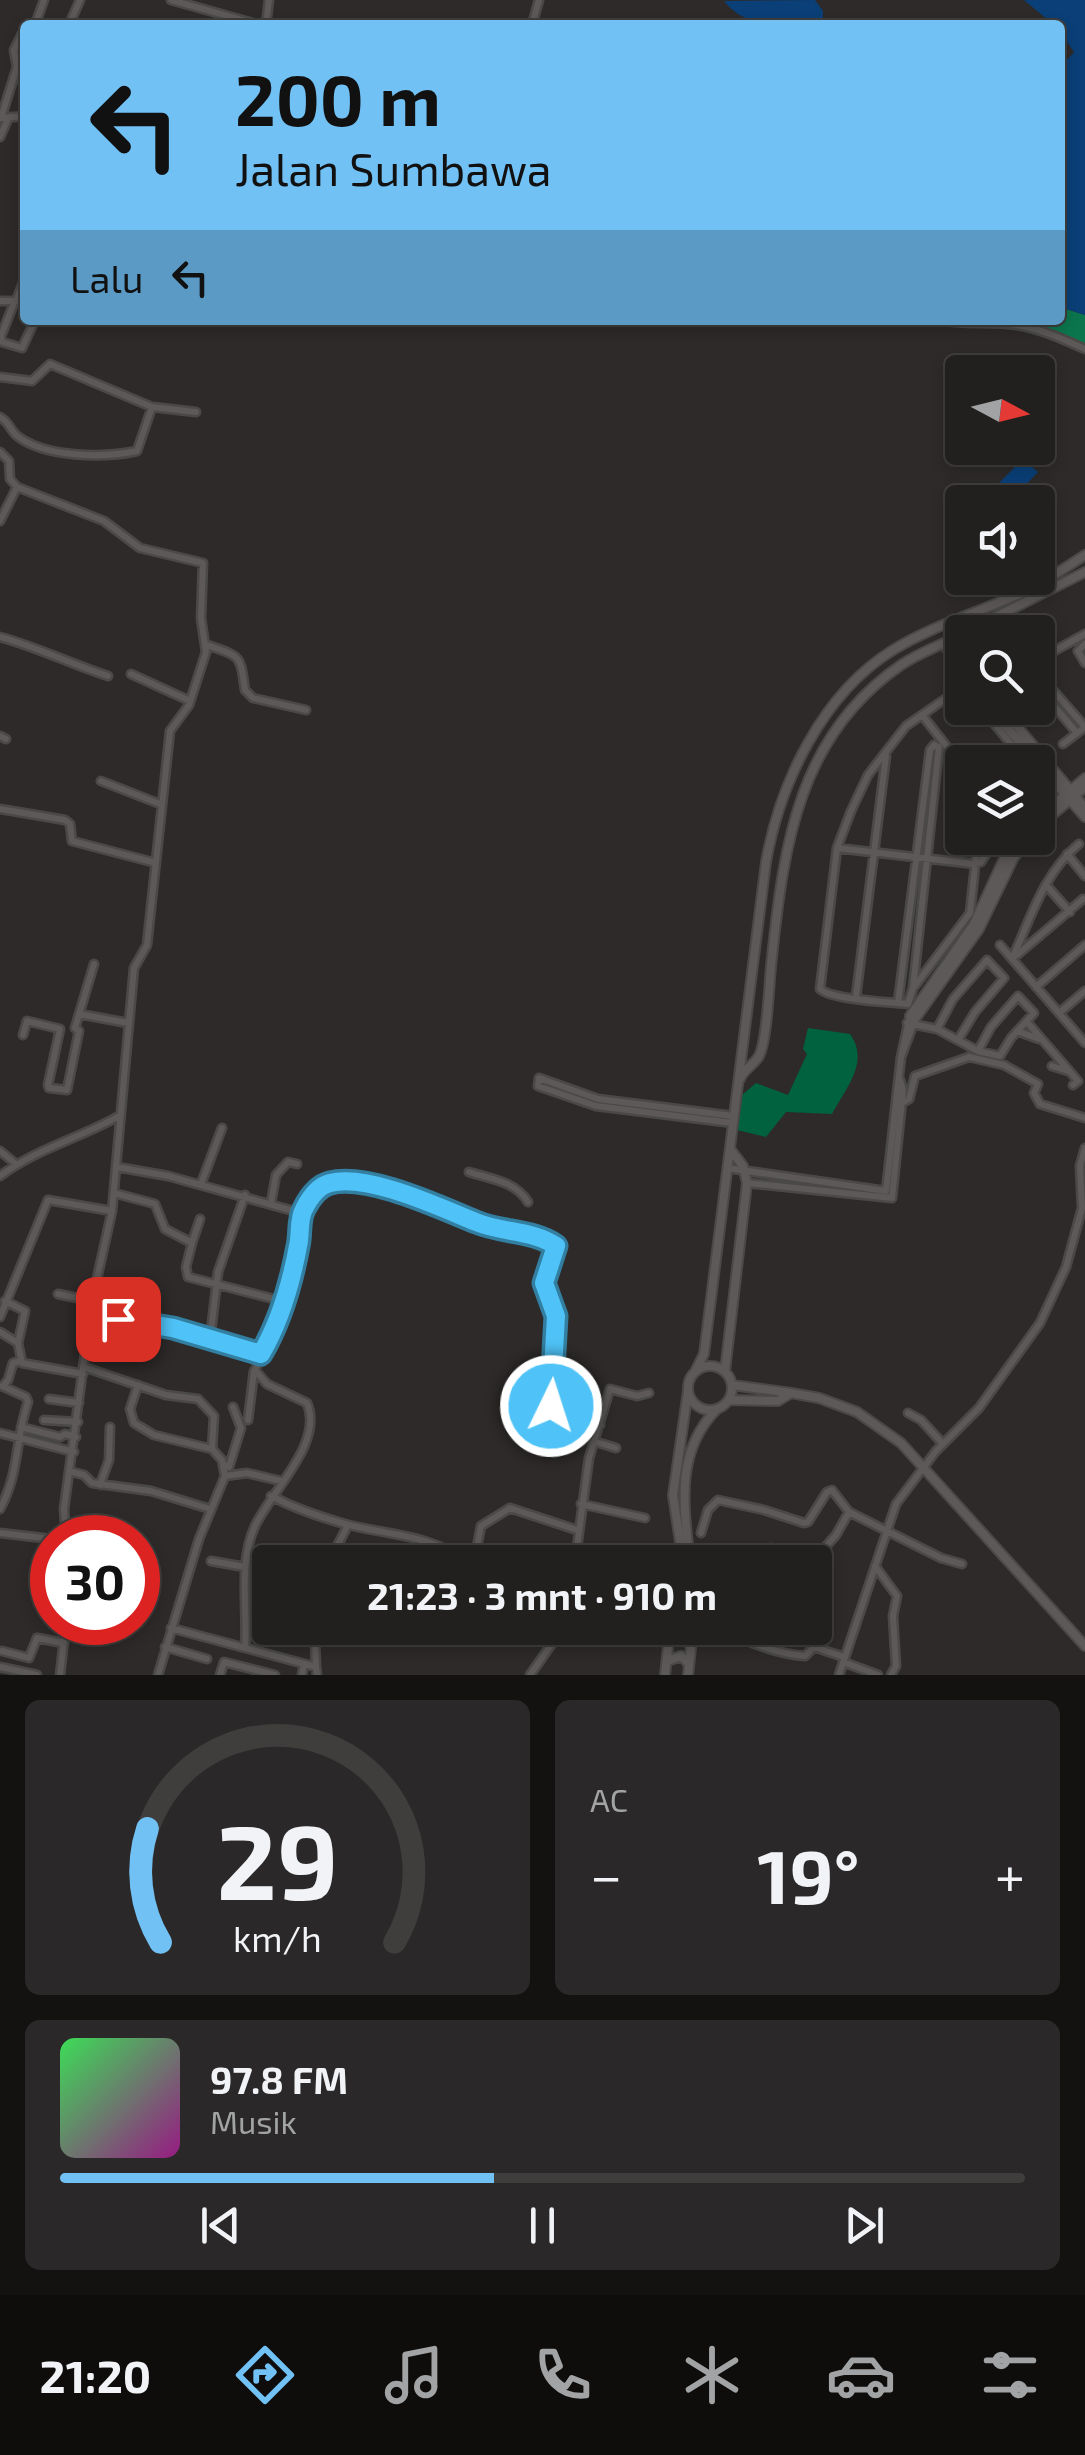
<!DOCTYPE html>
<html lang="id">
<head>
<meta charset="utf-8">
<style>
  body { margin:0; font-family:"Exo 2",sans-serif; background:#2a2828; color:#f1f3f6; height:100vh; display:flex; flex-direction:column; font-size:38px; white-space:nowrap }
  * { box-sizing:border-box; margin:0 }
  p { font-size:32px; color:#a2a3a4 }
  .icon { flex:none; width:55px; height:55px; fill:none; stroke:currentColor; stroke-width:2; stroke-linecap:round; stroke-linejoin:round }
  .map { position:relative; height:1675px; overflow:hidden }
  .drawer { display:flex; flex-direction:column; gap:25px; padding:25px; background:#131211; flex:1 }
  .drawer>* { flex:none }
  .guide { position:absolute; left:20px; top:20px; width:1045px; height:305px; border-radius:10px; box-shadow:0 5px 15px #0003,0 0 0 2px #3f3e3d; background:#71c1f5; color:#111; overflow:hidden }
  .needle { width:65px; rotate:97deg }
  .fabs { position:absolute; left:945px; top:355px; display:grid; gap:20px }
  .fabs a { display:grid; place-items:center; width:110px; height:110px; border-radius:10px; background:#22201f; box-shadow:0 5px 15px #0003,0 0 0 2px #3f3e3d; font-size:50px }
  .speed { position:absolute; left:30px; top:1515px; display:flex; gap:20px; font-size:50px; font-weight:700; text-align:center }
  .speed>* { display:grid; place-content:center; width:130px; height:130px; border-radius:50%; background:#22201f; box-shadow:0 5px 15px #0003,0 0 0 2px #3f3e3d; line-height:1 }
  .speed .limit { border:15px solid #d22; background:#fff; color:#111 }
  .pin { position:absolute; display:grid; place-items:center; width:85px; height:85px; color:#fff; margin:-42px; border-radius:20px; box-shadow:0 5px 15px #0006 }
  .me { position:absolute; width:110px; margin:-55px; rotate:4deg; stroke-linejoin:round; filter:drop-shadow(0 0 8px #0008) }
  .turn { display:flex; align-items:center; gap:35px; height:210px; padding:0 50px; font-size:45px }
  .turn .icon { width:130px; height:130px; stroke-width:2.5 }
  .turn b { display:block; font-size:70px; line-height:85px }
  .then { display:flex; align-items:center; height:95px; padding:0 50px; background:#0003; gap:20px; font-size:38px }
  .big { font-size:75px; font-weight:700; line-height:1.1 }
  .drawer .card { flex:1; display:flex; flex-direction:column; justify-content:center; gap:15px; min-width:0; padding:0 35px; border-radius:15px; background:#2a2828 }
  .drawer .dial { align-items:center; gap:0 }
  .dial svg { height:260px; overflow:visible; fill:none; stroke:#3f3e3d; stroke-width:7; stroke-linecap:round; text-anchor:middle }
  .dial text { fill:#f1f3f6; stroke:none }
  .song { display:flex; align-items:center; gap:30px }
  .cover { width:120px; height:120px; border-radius:15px; background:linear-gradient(135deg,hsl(130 70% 55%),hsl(310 70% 35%)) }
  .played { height:10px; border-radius:5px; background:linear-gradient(90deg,#71c1f5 45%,#3f3e3d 45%) }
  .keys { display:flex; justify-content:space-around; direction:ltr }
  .heat { display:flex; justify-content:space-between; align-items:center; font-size:55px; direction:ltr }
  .drawer .tiles { flex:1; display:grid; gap:25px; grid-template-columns:1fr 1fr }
  .card:last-child { grid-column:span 2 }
  .trip { position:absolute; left:252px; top:1545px; width:580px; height:100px; border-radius:10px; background:#22201f; box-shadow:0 5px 15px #0003,0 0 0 2px #3f3e3d; font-weight:700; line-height:100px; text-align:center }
  .tabs { display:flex; height:160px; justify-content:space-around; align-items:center; background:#0e0d0c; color:#a2a3a4 }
  .tabs .icon { width:70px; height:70px }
  .tabs .on { color:#71c1f5 }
  .tabs b { font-size:45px; color:#f1f3f6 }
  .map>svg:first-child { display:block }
  .green { fill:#00623e }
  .forest { fill:#0b764d }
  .water { fill:#0a3f77 }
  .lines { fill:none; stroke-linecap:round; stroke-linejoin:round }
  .street-casing { stroke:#4a4948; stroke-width:11 }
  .secondary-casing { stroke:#4a4948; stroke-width:12 }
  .street { stroke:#5c5958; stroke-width:6 }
  .secondary { stroke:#5c5958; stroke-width:8 }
  .route-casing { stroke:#337fa1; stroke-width:25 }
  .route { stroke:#4fc3f7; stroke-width:18 }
</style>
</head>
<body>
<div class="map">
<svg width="1085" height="1675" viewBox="0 0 1085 1675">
  <rect width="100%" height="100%" fill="#2d2a29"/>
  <path class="green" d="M808 1028 850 1034C870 1062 846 1088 832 1114L786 1112 766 1137 737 1130 742 1095 756 1083 788 1095 807 1054 803 1049Z"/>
  <path class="forest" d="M1060 307 1085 315V349L1031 328 938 320H1060Z"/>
  <path class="water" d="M815 0 823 11V25C788 25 747 31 724 1Z
    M1024 0H1085V315L1060 307V68L1074 52 1060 32V25H1054Z
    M1023 459 1038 472 1018 493 1016 502H978L980 485 998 484Z"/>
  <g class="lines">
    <defs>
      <path id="street" d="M171 0 260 25
        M507 24 510 25
        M35 25 44 0
        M69 25 80 0
        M266 25 269 0
        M532 25 539 0
        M1 118 17 67 14 50 25 28
        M1 118 25 116
        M0 137 8 119
        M0 301H16L25 278
        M14 303 1 336 2 342 22 348 35 320
        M938 320C964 325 991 321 1017 325 1041 329 1063 339 1085 349
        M0 377 32 381 50 364 152 407
        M0 417C9 422 9 428 16 435 44 458 104 458 137 451L152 407 196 412
        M0 452 9 461 10 479 17 487 104 521 140 548 203 563 201 618 206 652 189 705 170 731 147 945 134 968 112 1211 92 1301 64 1509 66 1538
        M0 521 17 487
        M0 637C37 647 71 664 108 676
        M1085 644 1078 651 1085 663
        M207 645C242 657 240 655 245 690L253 698 306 710
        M1038 660 1085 634
        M1038 673 1085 727
        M131 674 190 701
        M1038 687 1077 733
        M981 708 1026 762
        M922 715 962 766
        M0 736 6 739
        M1063 744 1085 727
        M1038 776 1049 792 1038 803
        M101 781 160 804
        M0 809 65 820 70 824 72 841 156 863
        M837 848 974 864 981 862 997 838
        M1067 854 1085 876
        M1046 885 1070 912
        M1000 945 1085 1043
        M1017 955 1083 899
        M1012 959C1030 920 1044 872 1079 844
        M914 987 970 913 978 838
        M1036 987 1085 945
        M856 997 886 756
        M898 1003 930 750 934 745 939 747 913 988 908 1004C889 1002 832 1000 820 989L837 848 851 811 868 775 906 726 958 690 962 691
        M1059 1013 1085 991
        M79 1014 128 1023
        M909 1020 901 1057 913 1025
        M1027 1022 1078 1081 1073 1085
        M907 1023 937 1029 978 1051 1000 1056 1011 1038 1034 1013 1018 996 991 1027 978 1051
        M937 1029 953 999 987 960 1004 978 975 1012 958 1040
        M1017 1031 1039 1039
        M23 1035 27 1021 60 1029 48 1085 49 1088 67 1090 79 1031 75 1028 94 964
        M1052 1066 1068 1071
        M902 1103 909 1099 915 1076 969 1057 1004 1065 1038 1084 1034 1093 1040 1104 1085 1118
        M733 1123 596 1106 538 1086 539 1078 598 1099 733 1116
        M0 1151 16 1164
        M117 1167 168 1176 301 1213
        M727 1168 886 1191 901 1057
        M469 1172C491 1179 515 1181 528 1202
        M0 1176C36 1149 80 1138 119 1116
        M747 1183 892 1198 903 1091 900 1080
        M201 1184 222 1128
        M114 1193 155 1204 165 1229 192 1243 186 1267 188 1277 286 1302
        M271 1203 276 1175 288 1162 297 1164
        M301 1213 321 1188 343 1182 424 1198 475 1222 555 1244 544 1283 556 1316 553 1412 557 1417 600 1425
        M192 1243 200 1219
        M58 1294 92 1301
        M5 1301 25 1311 18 1343
        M90 1312 133 1324 173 1328 261 1354
        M0 1317 48 1200 112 1211
        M0 1332 18 1343 22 1363 83 1374
        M210 1340 218 1272 245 1195
        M84 1367 166 1395 198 1399 214 1416 212 1449 222 1460 225 1476 247 1473 281 1481
        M138 1385 130 1409 134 1423 154 1435 212 1449
        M3 1386 8 1380 13 1363 20 1361
        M49 1399 79 1403
        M908 1413 921 1420 943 1444
        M44 1420 78 1422
        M248 1420 254 1371
        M21 1427 60 1437 65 1434 76 1437
        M0 1433 74 1452
        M596 1442 616 1448
        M225 1465 229 1467 241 1428 233 1407
        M69 1471 84 1475 92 1483 151 1491 210 1509
        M100 1485 109 1460 110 1427
        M271 1496C294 1508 320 1517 345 1524 381 1534 436 1535 464 1562
        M581 1504 645 1518
        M0 1509C20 1472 15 1439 28 1402L26 1397 2 1386
        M0 1533 52 1539
        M701 1533 708 1510 718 1500 764 1510 804 1523 808 1522 827 1492 832 1490 849 1512 941 1558 962 1564
        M756 1558 771 1548 792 1562
        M211 1561 245 1567
        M329 1562 348 1525
        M474 1562 481 1526 510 1508 577 1530
        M575 1562 589 1458 610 1389 637 1396 649 1393
        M812 1562 836 1535 849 1512
        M875 1566 897 1596 893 1616 896 1666 891 1675
        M171 1628 316 1667 317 1675
        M725 1628C744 1643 780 1654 805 1656L814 1647 844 1657
        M165 1647 207 1659
        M245 1648C248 1608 238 1563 255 1526 272 1490 324 1443 307 1403L267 1384 255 1370 286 1302 299 1242 301 1213
        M2 1651 29 1658 37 1638 64 1643
        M843 1662 878 1675
        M0 1667 37 1675
        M316 1667 315 1641 320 1628
        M60 1675 66 1622
        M158 1675 199 1539 225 1476
        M220 1675 224 1662 275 1675
        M302 1675 304 1664
        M530 1675 563 1628
        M839 1675 896 1504 936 1451 979 1408 1040 1323 1066 1267 1082 1208 1080 1166 1085 1148"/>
      <path id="secondary" d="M966 632 1085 572
        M944 644 962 673
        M944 644 962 660
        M990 708 1037 762
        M1002 708 1085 808
        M1038 763 1085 817
        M1038 818 1085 778
        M1038 827 1085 787
        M910 1016 974 924 1003 861 1020 838
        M915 1019 979 929 1013 859 1028 838
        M740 1079C744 1069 754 1065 759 1056 768 1039 769 979 772 957 784 844 799 735 901 665 920 652 942 645 962 634
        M688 1388a22 22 0 1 1 44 0a22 22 0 1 1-44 0Z
        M696 1370 704 1354 766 862C780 783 822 694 893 650 932 626 977 613 1019 594 1042 583 1064 569 1085 555
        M725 1371 747 1183 743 1166 730 1149
        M791 1393 819 1398 857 1412 901 1443 1085 1646
        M729 1400 778 1401 791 1393 732 1385
        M683 1562 673 1495 688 1391
        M690 1562C684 1508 674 1452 717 1409
        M684 1628 691 1648 688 1675
        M667 1661 681 1656 689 1664
        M665 1675 670 1628"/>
    </defs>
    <use href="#street" class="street-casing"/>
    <use href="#secondary" class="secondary-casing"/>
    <use href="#street" class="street"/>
    <use href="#secondary" class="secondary"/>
  </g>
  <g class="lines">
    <defs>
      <path id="route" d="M118 1319 173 1328 261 1354C281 1320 291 1284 298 1246 301 1234 298 1220 304 1209 309 1199 318 1186 330 1183 368 1173 441 1208 476 1222 502 1233 533 1230 556 1246L544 1283 556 1316 551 1406"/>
    </defs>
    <use href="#route" class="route-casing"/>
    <use href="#route" class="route"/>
  </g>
</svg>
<div class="fabs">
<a><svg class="needle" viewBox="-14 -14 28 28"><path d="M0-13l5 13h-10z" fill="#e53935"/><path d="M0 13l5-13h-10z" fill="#a2a3a4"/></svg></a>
<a><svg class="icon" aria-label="sound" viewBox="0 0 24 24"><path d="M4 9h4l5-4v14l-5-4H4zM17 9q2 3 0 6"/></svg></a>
<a><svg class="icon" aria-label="search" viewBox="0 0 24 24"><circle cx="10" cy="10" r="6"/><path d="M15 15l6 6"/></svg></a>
<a><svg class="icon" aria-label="layers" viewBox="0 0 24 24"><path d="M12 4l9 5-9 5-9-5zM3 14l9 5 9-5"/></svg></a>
</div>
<div class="speed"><div class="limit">30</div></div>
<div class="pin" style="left:118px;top:1319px;background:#d93025"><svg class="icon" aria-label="arrive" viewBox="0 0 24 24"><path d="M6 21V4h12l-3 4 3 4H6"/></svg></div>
<svg class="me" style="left:551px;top:1406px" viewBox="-20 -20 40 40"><circle r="17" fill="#4fc3f7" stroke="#fff" stroke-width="3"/><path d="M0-11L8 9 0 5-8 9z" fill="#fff"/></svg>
<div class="trip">21:23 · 3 mnt · 910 m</div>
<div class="guide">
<div class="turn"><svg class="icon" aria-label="left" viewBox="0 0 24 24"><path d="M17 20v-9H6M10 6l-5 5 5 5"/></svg><div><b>200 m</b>Jalan Sumbawa</div></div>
<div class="then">Lalu<svg class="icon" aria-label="left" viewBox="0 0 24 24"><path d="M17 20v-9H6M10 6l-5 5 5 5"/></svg></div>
</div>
</div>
<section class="drawer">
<div class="tiles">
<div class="card dial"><svg viewBox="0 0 100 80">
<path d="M14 69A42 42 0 1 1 86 69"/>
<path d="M14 69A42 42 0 0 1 10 34" stroke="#71c1f5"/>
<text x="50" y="56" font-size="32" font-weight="700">29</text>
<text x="50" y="72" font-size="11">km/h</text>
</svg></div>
<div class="card"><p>AC</p>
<div class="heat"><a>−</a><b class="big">19°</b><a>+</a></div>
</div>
<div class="card">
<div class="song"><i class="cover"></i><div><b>97.8 FM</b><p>Musik</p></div></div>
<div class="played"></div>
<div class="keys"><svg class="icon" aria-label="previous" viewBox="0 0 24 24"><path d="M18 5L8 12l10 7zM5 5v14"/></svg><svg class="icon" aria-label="pause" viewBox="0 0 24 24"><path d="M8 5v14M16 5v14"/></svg><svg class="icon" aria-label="next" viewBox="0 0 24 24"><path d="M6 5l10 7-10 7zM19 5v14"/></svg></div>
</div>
</div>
</section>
<nav class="tabs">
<b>21:20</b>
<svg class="icon on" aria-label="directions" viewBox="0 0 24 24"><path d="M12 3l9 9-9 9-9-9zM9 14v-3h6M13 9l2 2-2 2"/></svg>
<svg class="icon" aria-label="music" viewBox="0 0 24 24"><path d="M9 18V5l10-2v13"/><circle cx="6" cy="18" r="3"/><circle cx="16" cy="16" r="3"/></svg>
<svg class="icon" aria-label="phone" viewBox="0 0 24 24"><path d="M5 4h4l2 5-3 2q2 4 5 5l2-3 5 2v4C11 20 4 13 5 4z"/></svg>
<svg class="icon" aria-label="climate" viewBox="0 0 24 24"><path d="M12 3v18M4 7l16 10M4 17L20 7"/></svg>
<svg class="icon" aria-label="car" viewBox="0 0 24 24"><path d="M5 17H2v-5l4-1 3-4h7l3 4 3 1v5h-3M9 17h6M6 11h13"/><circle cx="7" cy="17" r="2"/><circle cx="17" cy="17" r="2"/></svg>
<svg class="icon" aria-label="filters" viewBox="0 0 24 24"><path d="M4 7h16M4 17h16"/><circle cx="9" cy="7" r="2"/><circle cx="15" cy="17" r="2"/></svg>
</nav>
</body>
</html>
